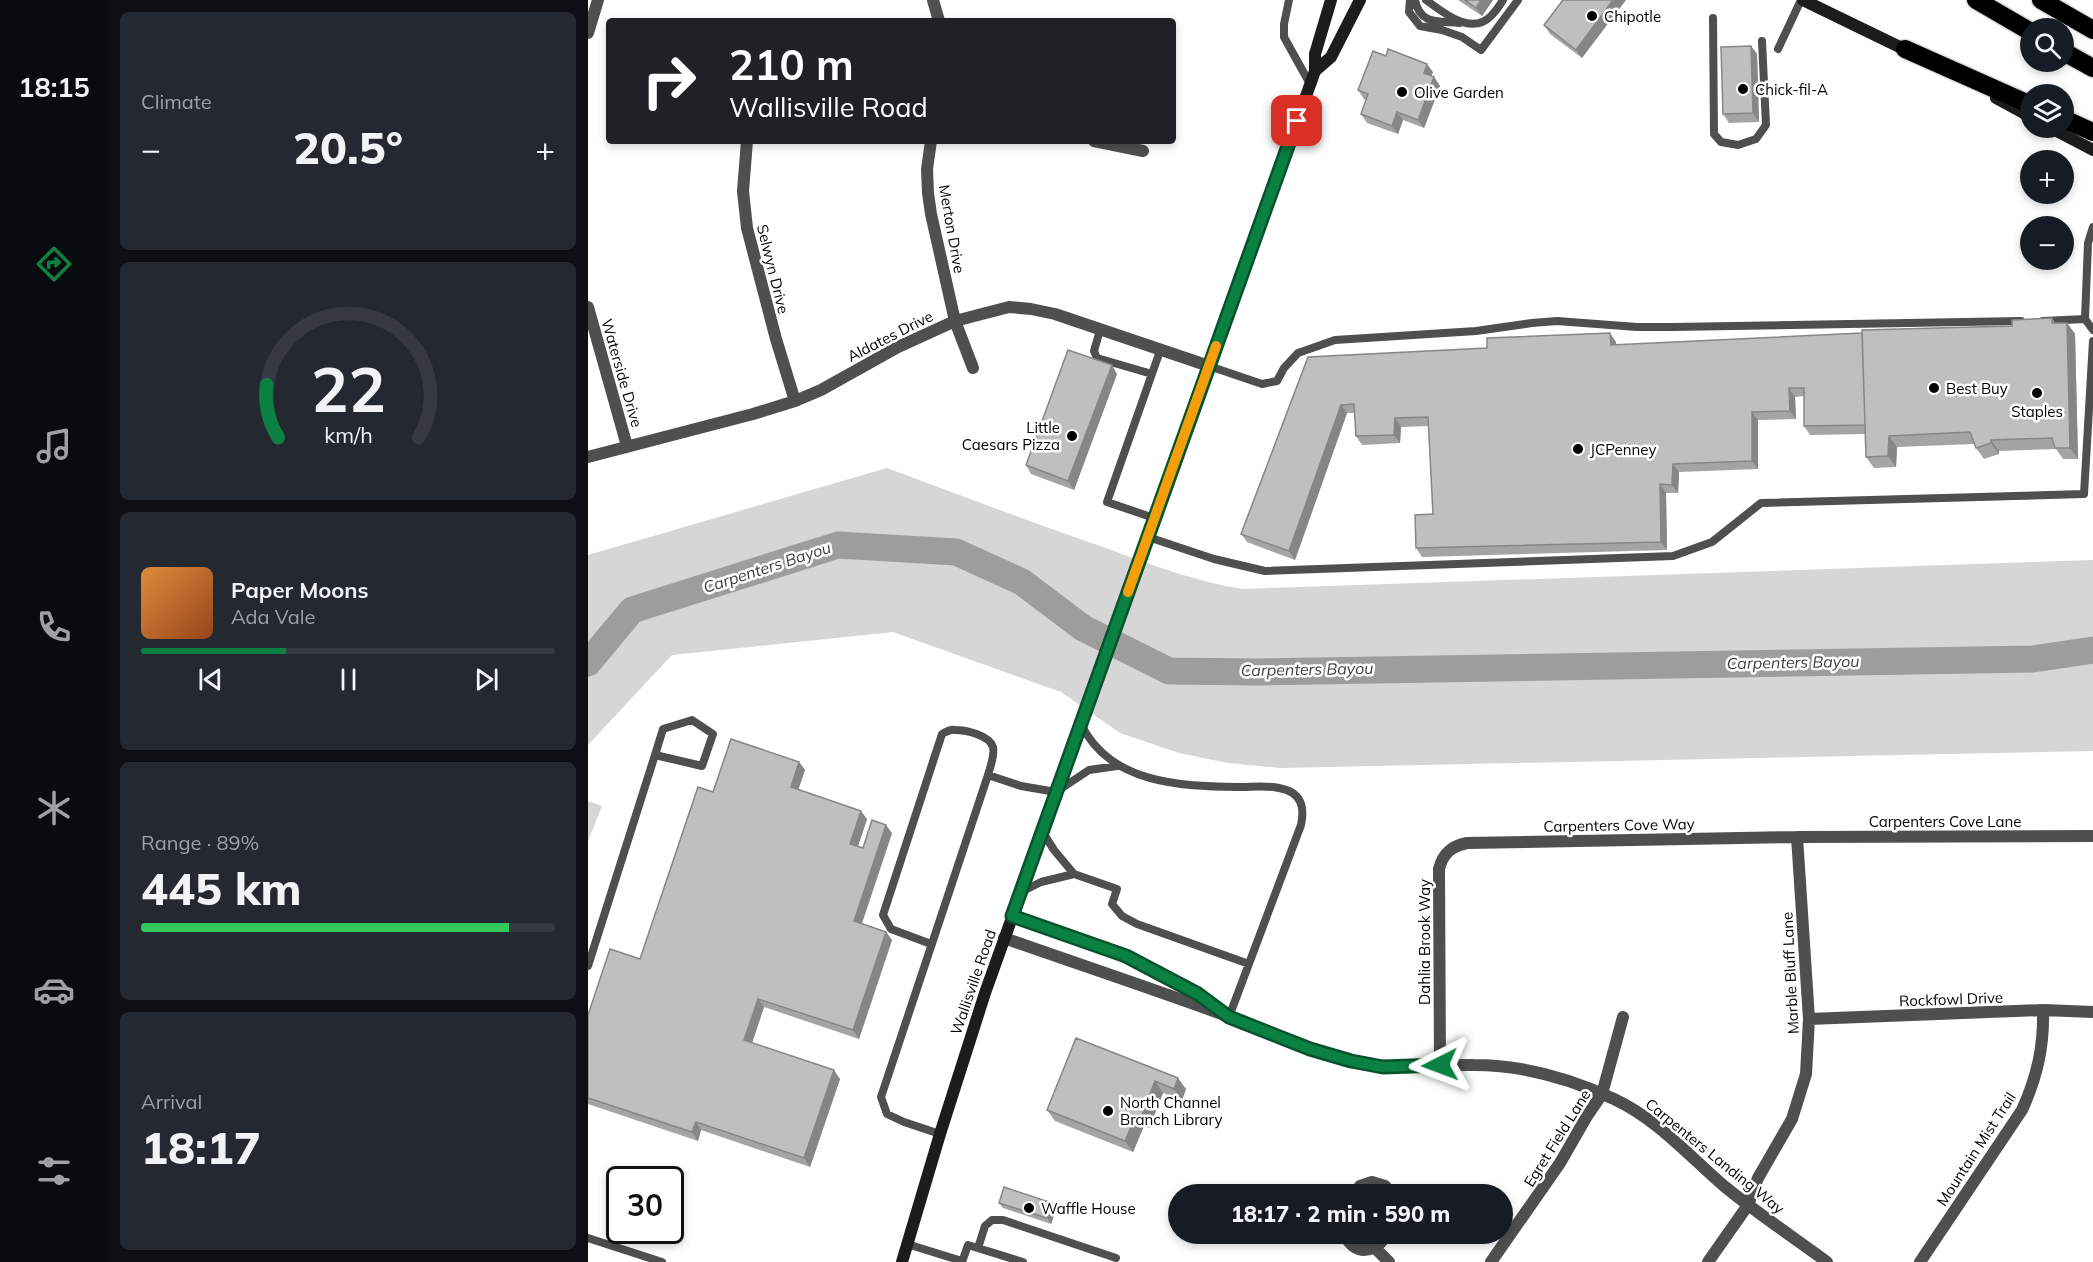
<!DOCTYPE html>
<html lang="en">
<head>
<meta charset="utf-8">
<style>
  body { margin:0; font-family:Mulish,sans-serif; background:#242831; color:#f1f3f6; height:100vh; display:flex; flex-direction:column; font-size:22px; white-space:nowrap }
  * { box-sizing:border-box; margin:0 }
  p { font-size:20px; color:#9ea1a6 }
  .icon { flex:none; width:33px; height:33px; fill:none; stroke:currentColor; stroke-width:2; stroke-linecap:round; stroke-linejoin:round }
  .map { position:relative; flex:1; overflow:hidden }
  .drawer { display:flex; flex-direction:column; gap:12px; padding:12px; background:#0d0f14; width:480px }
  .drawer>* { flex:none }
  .hud { position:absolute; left:18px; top:18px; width:570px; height:126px; border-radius:6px; box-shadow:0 3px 9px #0003; background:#202124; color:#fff; overflow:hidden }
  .tools { position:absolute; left:1432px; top:18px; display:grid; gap:12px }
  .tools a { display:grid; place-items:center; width:54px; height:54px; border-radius:50%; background:#171b24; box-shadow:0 3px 9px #0003; font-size:30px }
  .speed { position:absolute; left:18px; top:1166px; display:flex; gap:12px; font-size:30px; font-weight:700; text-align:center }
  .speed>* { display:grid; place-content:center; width:78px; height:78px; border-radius:50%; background:#171b24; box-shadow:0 3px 9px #0003; line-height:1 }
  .speed .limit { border:3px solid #111; border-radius:9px; background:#fff; color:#111 }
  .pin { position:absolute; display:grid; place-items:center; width:51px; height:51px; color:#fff; margin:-26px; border-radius:12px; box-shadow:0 3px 9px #0006 }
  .me { position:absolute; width:66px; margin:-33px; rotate:267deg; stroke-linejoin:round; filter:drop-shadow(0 0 4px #0008) }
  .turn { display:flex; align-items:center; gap:21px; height:126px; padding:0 24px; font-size:27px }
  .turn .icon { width:78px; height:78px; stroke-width:2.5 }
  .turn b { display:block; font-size:42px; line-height:51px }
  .big { font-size:45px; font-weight:800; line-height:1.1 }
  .drawer .widget { flex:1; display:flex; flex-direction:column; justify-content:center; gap:9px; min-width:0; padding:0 21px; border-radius:9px; background:#242831 }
  .drawer .dial { align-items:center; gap:0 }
  .dial svg { height:156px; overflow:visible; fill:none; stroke:#363941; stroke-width:7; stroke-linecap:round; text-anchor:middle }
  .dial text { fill:#f1f3f6; stroke:none }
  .song { display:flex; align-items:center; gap:18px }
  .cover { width:72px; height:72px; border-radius:9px; background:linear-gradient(135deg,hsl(30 70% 55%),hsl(20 70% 35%)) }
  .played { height:6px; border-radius:3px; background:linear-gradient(90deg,#0b8043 35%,#363941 35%) }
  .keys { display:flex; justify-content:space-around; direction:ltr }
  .heat { display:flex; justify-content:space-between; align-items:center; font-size:33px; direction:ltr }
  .charge { height:9px; border-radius:4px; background:linear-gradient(90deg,#34c759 89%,#363941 0) }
  .trip { position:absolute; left:580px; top:1184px; width:345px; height:60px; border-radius:30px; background:#171b24; box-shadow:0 3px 9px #0003; font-weight:800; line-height:60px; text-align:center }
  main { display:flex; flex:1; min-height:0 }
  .tabs { display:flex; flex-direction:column; width:108px; justify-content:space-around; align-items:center; background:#090b0e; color:#9ea1a6 }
  .tabs .icon { width:42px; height:42px }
  .tabs .active { color:#0b8043 }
  .tabs b { font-size:27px; color:#f1f3f6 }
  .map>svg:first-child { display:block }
  .green { fill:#d6d6d6 }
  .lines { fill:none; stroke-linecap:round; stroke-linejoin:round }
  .river { stroke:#9d9d9d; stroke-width:27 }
  .motorway-casing { stroke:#dbdbdb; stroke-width:21 }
  .service { stroke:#4f4f4f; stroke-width:8 }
  .minor { stroke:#4f4f4f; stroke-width:12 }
  .secondary { stroke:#1c1c1c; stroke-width:12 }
  .motorway { stroke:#000; stroke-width:18 }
  .wall { fill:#a4a4a4 }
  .shaded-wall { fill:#868686 }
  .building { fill:#bfbfbf; stroke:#868686; stroke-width:1.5 }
  .route-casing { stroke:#07532c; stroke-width:15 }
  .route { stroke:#0b8043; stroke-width:10 }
  .slow { stroke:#f59e0b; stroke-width:10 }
  .poi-dot { fill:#000; stroke:#fff; stroke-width:2 }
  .labels { text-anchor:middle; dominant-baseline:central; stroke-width:5; stroke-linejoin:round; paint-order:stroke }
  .poi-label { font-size:15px; fill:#000; stroke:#fff; text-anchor:start }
  .street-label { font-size:15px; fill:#000; stroke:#fff }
  .water-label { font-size:16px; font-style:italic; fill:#3e3e3e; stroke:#fff }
</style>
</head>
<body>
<main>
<nav class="tabs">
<b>18:15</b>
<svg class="icon active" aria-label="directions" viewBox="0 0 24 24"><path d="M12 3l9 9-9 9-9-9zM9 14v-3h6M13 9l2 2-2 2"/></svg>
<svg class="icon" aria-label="music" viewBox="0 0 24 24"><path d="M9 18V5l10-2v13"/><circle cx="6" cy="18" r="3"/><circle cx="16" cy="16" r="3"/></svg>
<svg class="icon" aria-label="phone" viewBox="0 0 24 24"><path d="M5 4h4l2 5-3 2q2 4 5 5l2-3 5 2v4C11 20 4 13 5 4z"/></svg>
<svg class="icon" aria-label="climate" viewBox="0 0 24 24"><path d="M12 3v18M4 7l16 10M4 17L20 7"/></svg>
<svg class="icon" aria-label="car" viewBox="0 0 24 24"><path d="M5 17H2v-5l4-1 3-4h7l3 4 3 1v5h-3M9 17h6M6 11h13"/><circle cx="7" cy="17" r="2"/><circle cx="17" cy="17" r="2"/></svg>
<svg class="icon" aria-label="filters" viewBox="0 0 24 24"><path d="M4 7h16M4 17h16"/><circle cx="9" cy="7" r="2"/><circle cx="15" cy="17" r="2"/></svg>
</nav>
<section class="drawer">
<div class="widget"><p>Climate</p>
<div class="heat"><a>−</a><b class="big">20.5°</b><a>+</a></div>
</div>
<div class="widget dial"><svg viewBox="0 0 100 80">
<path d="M14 69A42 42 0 1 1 86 69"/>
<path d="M14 69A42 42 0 0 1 8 42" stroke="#0b8043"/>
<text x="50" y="56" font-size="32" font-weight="700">22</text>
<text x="50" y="72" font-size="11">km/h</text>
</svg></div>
<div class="widget">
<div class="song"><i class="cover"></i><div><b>Paper Moons</b><p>Ada Vale</p></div></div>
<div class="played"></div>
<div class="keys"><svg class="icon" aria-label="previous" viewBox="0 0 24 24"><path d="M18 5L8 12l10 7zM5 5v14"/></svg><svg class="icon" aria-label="pause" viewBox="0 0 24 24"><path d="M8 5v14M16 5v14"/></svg><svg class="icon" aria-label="next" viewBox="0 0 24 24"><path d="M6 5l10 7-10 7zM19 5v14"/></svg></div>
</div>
<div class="widget"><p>Range · 89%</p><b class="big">445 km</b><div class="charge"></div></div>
<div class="widget"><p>Arrival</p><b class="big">18:17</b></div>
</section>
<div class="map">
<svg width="1505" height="1262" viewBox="0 0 1505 1262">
  <rect width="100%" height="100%" fill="#fff"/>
  <path class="green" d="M299 468C371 495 443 522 515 547 562 564 607 582 656 589L1505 560V751L693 768 640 763 591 753 532 733 473 692 305 632 84 655 0 745V555Z
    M0 801 14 806 0 841Z"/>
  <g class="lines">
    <path class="river" d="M0 663 44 610 250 545 368 552 434 582 495 628 581 671 668 672 1445 659 1505 650"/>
    <defs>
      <path id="motorway" d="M1388 0 1443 32
        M1453 0 1505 30
        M1317 49 1443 105
        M1476 52 1505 68
        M1476 119 1505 132"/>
    </defs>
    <use href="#motorway" class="motorway-casing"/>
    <path class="service" d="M701 0 696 24V37L722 84
      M822 0 821 12 832 26 854 30 874 37 893 50 930 0
      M827 0C832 25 850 21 871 23
      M838 0C856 13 883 36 903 16 908 11 912 5 915 0
      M1125 18 1126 134 1133 142 1150 145 1168 139 1178 125 1174 41
      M1190 49 1213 0
      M1497 319 1505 330
      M1455 321 1497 319 1500 243 1505 227
      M512 330 506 351 509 358 564 374
      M621 366 674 384 689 381 696 368 710 353 747 340 888 331 944 323 969 321 1049 327H1085L1433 321
      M566 518 519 502 572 351
      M560 537 626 559 677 571 1085 556 1124 542 1173 503 1496 494 1505 341
      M493 724C522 784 592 786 650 787 663 787 679 785 691 788 713 792 717 806 713 825L641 1017
      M454 831 466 850 486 874 529 889 524 904 534 916 549 924 661 964
      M433 892 453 882 486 874
      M343 944 303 929 295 915 354 734C358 732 362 729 367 730 378 730 401 735 405 747 407 756 402 767 400 775
      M0 966 67 755 75 729 104 720 125 734 114 766 67 755
      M352 1134 316 1122 299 1114 293 1097 400 775 433 786 468 792 501 770 529 766
      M0 1238 74 1262
      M319 1244 374 1261
      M390 1248 397 1226 404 1220H415L528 1258
      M374 1262 380 1245 435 1262"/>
    <path class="minor" d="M345 0 351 21
      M0 33 10 0
      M159 141 155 191 159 228 188 339 207 401
      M343 141 339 169 340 193 343 214 367 321 385 368
      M506 141 555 151
      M0 307 39 446
      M0 457 165 414 207 401 233 390 310 347 367 321 421 307 443 309 467 314 621 366
      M424 916C496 940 568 963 630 1009
      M416 938C490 964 565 989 639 1016 681 1031 721 1051 763 1061 804 1071 845 1064 886 1065 936 1065 981 1078 1026 1099 1069 1119 1101 1156 1136 1186 1169 1213 1205 1237 1239 1262
      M1221 1019 1455 1010 1505 1012
      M852 1065 851 869C855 853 864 846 879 843L1209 837 1505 836
      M767 1194 772 1186 784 1182 797 1186 805 1194
      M756 1233C765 1257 790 1254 799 1233
      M787 1248 801 1262
      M903 1262 972 1163 999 1116 1014 1094 1035 1017
      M1120 1262 1160 1205 1170 1178 1204 1119 1218 1074 1221 1019 1209 837
      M1332 1262 1434 1110C1449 1077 1456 1047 1455 1010"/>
    <path class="secondary" d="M1215 0 1322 52
      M727 71 743 57 772 0
      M1408 98 1443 117
      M1463 128 1505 150
      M314 1262 352 1134 397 993 727 71V54L743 0"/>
    <use href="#motorway" class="motorway"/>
  </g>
  <path class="wall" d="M870 0H905L894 16Z
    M975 0 994 58 962 34 956 25Z
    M1163 46 1169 54 1171 122 1141 123 1135 114Z
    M845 72 843 76 846 77 852 86 836 128 815 120 810 134 779 123 773 114 778 100 776 99 770 90Z
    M1464 318 1467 323H1479L1487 334 1490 459H1475L1468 449 1411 451V454L1396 459 1388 448 1386 444 1309 447 1308 467 1286 468 1278 457 1277 434 1222 435 1216 426V396L1207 397 1208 419 1170 420V469L1091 472 1090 493H1078L1079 550 834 557 828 548 845 514 841 426 813 427 812 443 774 445 768 436 767 413H759L707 560 659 542 653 534 720 357 1028 342V345L1424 326Z
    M529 374 486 490 443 474 438 465Z
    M211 762 217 770 210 790 279 819 270 846 275 848 304 833 274 923 298 932 304 940 271 1039 176 1007 164 1043 252 1079 222 1167 113 1130 110 1141 0 1104V1015L52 959Z
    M488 1038 598 1089 594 1100 575 1093 561 1128 556 1126 545 1152 467 1121 459 1110Z
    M411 1203H464L468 1209 463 1224 415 1208Z"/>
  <path class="shaded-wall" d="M893 0H905L894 16 888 8Z
    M1025 0H1038L994 58 988 50Z
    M1163 46 1169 54 1171 122 1165 113Z
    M839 64 845 72 841 82 836 73Z
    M846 77 852 86 836 128 830 120Z
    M809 112 815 120 810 134 804 126Z
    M1479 323 1487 334 1490 459 1482 448Z
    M1022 333 1028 342 1029 353 1023 345Z
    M524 365 529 374 486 490 480 481Z
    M1201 388 1207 397 1208 419 1202 411Z
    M753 405 759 413 707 560 701 551Z
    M1164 412 1170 420V469L1164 461Z
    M807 418 813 427 812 443 806 435Z
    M1301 436 1309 447 1308 467 1300 456Z
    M1403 440 1411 451V454L1403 443Z
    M1085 464 1091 472 1090 493 1084 485Z
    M1072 484 1078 493 1079 550 1073 542Z
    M211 762 217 770 208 796 203 787Z
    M273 811 279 819 268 852 262 844Z
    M298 825 304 833 272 929 266 921Z
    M298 932 304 940 271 1039 265 1030Z
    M170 999 176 1007 162 1049 156 1040Z
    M246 1070 252 1079 222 1167 216 1158Z
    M590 1078 598 1089 594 1100 586 1089Z
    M567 1081 575 1093 561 1128 553 1117Z
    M548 1115 556 1126 545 1152 537 1141Z
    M108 1122 113 1130 110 1141 104 1132Z
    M464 1203 468 1209 463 1224 459 1218Z"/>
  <path class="building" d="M877 0H893L888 8Z
    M975 0H1025L988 50 956 25Z
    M1163 46 1165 113 1135 114 1133 47Z
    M800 49 839 64 836 73 846 77 830 120 809 112 804 126 773 114 780 94 770 90 785 51 798 56Z
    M1464 318V323H1479L1482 448H1467L1464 438 1403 440V443L1388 448 1382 432 1301 436 1300 456 1278 457 1274 330 1424 326V320Z
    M1022 333 1023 345 1274 333 1277 425 1216 426V388H1201L1202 411 1164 412V461L1085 464 1084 485 1072 484 1073 542 828 548 827 515 845 514 840 417 807 418 806 435 768 436 766 404 753 405 701 551 653 534 720 357 899 348V338Z
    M480 350 524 365 480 481 438 465Z
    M143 739 211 762 203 787 273 811 262 844 275 848 284 820 298 825 266 921 298 932 265 1030 170 999 156 1040 246 1070 216 1158 108 1122 104 1132 0 1098V1015L22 949 52 959 110 787 125 792Z
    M488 1038 590 1078 586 1089 567 1081 553 1117 548 1115 537 1141 459 1110Z
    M416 1187 464 1203 459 1218 411 1203Z"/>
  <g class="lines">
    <defs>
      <path id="route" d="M709 121 424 916 538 956 610 994 641 1017 722 1049 763 1061 795 1067 852 1065"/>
    </defs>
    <use href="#route" class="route-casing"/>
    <use href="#route" class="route"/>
    <path class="slow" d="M540 592 628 346"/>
  </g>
  <g class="poi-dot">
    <circle cx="1004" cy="16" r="6"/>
    <circle cx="1155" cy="89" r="6"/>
    <circle cx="814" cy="92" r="6"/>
    <circle cx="1346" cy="388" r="6"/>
    <circle cx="1449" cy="393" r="6"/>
    <circle cx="484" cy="436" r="6"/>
    <circle cx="990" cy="449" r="6"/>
    <circle cx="520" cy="1111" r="6"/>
    <circle cx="441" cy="1208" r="6"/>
  </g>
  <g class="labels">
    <g class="poi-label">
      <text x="1016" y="16">Chipotle</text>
      <text x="1167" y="89">Chick-fil-A</text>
      <text x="826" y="92">Olive Garden</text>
      <text x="1358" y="388">Best Buy</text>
      <text x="1449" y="411" text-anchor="middle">Staples</text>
      <text x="472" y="427" text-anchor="end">Little<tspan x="472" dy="17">Caesars Pizza</tspan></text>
      <text x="1002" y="449">JCPenney</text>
      <text x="532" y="1102">North Channel<tspan x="532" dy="17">Branch Library</tspan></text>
      <text x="453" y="1208">Waffle House</text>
    </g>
    <g class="street-label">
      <text transform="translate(364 229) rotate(80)">Merton Drive</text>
      <text transform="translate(185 269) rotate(76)">Selwyn Drive</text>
      <text transform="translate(302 336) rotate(-27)">Aldates Drive</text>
      <text transform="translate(34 373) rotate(74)">Waterside Drive</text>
      <text x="1357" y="821">Carpenters Cove Lane</text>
      <text transform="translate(1031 825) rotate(-1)">Carpenters Cove Way</text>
      <text transform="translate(836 942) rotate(-90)">Dahlia Brook Way</text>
      <text transform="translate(1202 973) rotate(-93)">Marble Bluff Lane</text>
      <text transform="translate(385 982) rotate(-71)">Wallisville Road</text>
      <text transform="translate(1363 999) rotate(-2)">Rockfowl Drive</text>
      <text transform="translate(969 1138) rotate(-58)">Egret Field Lane</text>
      <text transform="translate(1388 1149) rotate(-57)">Mountain Mist Trail</text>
      <text transform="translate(1127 1156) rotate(39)">Carpenters Landing Way</text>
    </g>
    <g class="water-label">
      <text transform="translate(179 567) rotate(-18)">Carpenters Bayou</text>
      <text transform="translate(1205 662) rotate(-1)">Carpenters Bayou</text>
      <text transform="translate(719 669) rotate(-1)">Carpenters Bayou</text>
    </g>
  </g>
</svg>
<div class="tools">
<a><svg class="icon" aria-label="search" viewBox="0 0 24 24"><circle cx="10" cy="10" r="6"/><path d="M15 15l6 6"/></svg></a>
<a><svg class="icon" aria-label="layers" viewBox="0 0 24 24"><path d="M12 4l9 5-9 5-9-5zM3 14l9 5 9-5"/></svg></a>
<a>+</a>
<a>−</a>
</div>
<div class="speed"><div class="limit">30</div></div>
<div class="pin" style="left:709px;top:121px;background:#d93025"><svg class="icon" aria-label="arrive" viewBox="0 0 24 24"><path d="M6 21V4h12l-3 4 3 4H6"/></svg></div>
<svg class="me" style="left:852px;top:1065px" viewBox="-20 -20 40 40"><path d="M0-17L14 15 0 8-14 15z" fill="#0b8043" stroke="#fff" stroke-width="4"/></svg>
<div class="trip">18:17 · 2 min · 590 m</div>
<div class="hud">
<div class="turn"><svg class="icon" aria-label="right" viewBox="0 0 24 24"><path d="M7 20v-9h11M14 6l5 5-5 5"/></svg><div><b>210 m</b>Wallisville Road</div></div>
</div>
</div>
</main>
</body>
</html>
